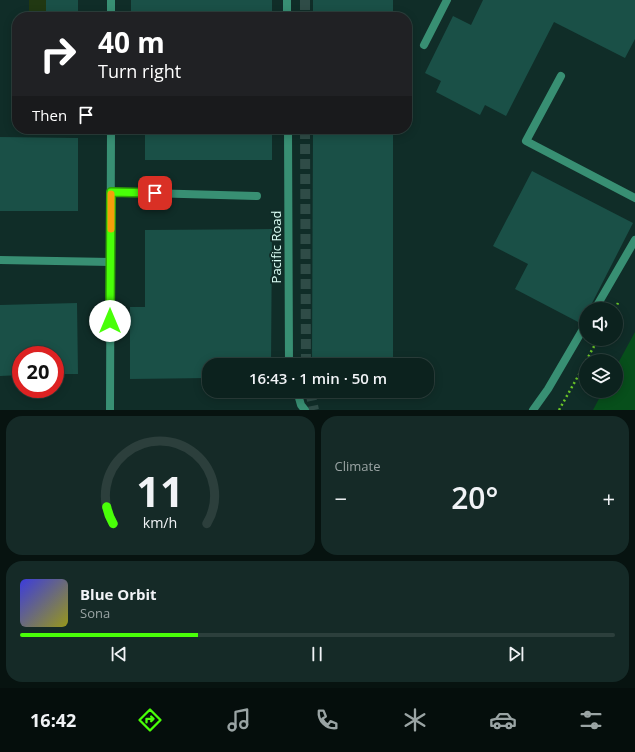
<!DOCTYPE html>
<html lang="en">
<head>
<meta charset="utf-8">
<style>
  body { margin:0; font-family:"Open Sans",sans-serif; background:#152a27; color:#f1f3f6; height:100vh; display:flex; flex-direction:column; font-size:15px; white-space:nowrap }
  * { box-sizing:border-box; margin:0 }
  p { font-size:13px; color:#9aa4a4 }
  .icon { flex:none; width:22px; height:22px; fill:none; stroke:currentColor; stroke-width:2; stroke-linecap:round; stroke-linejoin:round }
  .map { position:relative; height:410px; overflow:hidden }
  .side { display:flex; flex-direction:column; gap:6px; padding:6px; background:#071310; flex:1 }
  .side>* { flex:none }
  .guide { position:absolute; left:12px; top:12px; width:400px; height:122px; border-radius:16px; box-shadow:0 2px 10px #0003,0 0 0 1px #2c3f3c; background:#202124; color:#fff; overflow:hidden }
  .buttons { position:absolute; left:579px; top:302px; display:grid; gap:8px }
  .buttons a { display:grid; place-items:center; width:44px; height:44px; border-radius:50%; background:#0c221e; box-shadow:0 2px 10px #0003,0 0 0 1px #2c3f3c; font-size:20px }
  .speed { position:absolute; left:12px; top:346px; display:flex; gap:8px; font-size:20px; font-weight:700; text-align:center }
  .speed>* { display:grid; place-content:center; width:52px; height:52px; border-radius:50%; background:#0c221e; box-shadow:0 2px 10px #0003,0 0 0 1px #2c3f3c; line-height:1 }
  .speed .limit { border:6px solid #d22; background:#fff; color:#111 }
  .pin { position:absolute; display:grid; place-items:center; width:34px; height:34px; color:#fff; margin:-17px; border-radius:8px; box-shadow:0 2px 6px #0006 }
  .me { position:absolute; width:44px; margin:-22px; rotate:0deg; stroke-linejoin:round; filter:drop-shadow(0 0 3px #0008) }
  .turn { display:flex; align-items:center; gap:14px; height:84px; padding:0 20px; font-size:18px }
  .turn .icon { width:52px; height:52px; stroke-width:2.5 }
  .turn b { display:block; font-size:28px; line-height:34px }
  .then { display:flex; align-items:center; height:38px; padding:0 20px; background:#0003; gap:8px; font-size:15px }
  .big { font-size:30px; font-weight:600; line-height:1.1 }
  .side .card { flex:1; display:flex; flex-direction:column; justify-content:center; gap:6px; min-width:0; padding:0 14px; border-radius:16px; background:#152a27 }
  .side .dial { align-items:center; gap:0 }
  .dial svg { height:104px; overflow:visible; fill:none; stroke:#2c3f3c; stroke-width:7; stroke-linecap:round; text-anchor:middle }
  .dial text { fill:#f1f3f6; stroke:none }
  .song { display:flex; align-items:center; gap:12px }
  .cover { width:48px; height:48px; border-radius:6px; background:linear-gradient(135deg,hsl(240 70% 55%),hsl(60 70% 35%)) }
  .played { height:4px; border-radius:2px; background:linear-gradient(90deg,#49ff08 30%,#2c3f3c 30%) }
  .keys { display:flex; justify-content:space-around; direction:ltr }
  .heat { display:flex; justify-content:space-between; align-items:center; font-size:22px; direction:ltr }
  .side .tiles { flex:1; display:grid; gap:6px; grid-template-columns:1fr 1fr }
  .card:last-child { grid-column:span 2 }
  .trip { position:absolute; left:202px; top:358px; width:232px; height:40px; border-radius:16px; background:#0c221e; box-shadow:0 2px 10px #0003,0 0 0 1px #2c3f3c; font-weight:600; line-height:40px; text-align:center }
  .menu { display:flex; height:64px; justify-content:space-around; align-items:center; background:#050e0c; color:#9aa4a4 }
  .menu .icon { width:28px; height:28px }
  .menu .on { color:#49ff08 }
  .menu b { font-size:18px; color:#f1f3f6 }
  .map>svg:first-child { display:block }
  .green { fill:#213812 }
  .water { fill:#074f1b }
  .building { fill:#1a5047 }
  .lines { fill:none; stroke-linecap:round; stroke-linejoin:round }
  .primary-tunnel { stroke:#2f4c47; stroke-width:10; stroke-dasharray:10 5; stroke-linecap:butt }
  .path { stroke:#6bc728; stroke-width:2.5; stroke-dasharray:2 3; stroke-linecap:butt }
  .service { stroke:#388f73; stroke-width:8 }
  .minor { stroke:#388f73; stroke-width:8 }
  .route-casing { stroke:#2fa605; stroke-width:10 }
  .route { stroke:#49ff08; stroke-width:7 }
  .slow { stroke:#f59e0b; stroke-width:7 }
  .labels { text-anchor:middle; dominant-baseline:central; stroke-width:4; stroke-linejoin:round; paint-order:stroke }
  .street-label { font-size:13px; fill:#dcfff6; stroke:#102d28 }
</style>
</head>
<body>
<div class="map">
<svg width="635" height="410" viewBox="0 0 635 410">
  <rect width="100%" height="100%" fill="#102d28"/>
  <path class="green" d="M29 0H46V17H29Z"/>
  <path class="water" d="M635 332V410H593L603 391H616V367Z"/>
  <path class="building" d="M46 0H78V17H46Z
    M131 0H272V17H131Z
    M313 0H393V17H313Z
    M483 0H635V39L625 58 554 22 506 116 485 105 480 115 436 92 441 81 425 73 453 16 471 25Z
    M145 129H272V160H145Z
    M313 129H393V365H312Z
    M0 137 78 138V211H0Z
    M532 171 633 223 589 309H586L584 319 580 323 515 289 528 264 493 246Z
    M272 229 271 365H209V378L130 379V307H145V230Z
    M77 303 78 374H55V355H21V375L0 376V305Z"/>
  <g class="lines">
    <path class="primary-tunnel" d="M305 0V17
      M305 129 306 365
      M310 391 314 410"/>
    <path class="path" d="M615 309 618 303
      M586 361 598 339
      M559 410 586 362"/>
    <path class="service" d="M111 17V0
      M424 45 447 0
      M561 76 526 141 635 198
      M111 192 257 196
      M0 260 111 262
      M595 309 635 240
      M110 410 111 129
      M533 410 548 389 586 324"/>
    <path class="minor" d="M287 0V17
      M288 129 289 365
      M297 391 301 405 305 410"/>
  </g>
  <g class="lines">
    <defs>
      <path id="route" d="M110 321 111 192 155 193"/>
    </defs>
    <use href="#route" class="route-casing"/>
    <use href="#route" class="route"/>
    <path class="slow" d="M111 229V194"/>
  </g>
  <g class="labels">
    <g class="street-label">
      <text transform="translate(276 247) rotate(-90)">Pacific Road</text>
    </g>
  </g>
</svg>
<div class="buttons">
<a><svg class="icon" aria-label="sound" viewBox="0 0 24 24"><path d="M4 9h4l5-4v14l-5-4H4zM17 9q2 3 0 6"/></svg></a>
<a><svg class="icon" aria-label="layers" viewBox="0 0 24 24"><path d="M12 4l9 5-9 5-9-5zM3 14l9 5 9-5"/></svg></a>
</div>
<div class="speed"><div class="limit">20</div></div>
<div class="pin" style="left:155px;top:193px;background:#d93025"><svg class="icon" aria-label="arrive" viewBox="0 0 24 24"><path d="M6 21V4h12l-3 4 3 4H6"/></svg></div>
<svg class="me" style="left:110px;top:321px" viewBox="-20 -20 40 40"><circle r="19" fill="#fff"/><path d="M0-13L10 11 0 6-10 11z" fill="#49ff08"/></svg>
<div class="trip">16:43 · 1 min · 50 m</div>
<div class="guide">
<div class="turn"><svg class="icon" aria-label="right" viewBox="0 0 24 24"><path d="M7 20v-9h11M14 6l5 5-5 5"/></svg><div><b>40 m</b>Turn right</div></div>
<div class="then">Then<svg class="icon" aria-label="arrive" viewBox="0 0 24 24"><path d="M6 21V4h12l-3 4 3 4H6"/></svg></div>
</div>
</div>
<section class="side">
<div class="tiles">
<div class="card dial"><svg viewBox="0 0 100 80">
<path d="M14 69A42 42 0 1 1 86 69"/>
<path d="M14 69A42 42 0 0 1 9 56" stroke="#49ff08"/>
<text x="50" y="56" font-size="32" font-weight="700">11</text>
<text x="50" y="72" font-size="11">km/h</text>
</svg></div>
<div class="card"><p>Climate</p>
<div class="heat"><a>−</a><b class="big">20°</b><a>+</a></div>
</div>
<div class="card">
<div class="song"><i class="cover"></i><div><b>Blue Orbit</b><p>Sona</p></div></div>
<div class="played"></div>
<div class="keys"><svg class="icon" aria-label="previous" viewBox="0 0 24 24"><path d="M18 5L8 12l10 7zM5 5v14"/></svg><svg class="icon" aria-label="pause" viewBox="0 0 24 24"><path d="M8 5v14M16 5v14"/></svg><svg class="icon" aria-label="next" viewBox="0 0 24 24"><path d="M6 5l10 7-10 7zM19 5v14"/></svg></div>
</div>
</div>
</section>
<nav class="menu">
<b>16:42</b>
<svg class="icon on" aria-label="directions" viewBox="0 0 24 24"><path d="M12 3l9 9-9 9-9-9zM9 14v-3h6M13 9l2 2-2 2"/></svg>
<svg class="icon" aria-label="music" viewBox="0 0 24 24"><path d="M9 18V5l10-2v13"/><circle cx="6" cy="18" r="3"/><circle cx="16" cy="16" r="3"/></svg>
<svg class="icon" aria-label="phone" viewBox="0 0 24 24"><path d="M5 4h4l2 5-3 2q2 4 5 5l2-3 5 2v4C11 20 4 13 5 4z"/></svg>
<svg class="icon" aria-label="climate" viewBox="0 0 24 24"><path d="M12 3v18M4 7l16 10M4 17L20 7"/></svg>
<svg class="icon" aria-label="car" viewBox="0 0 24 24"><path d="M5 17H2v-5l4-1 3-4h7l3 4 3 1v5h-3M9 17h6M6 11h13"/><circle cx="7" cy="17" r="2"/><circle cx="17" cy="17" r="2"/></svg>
<svg class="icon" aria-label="filters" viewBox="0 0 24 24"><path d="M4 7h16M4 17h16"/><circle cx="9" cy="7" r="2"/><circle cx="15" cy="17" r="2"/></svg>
</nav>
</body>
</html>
